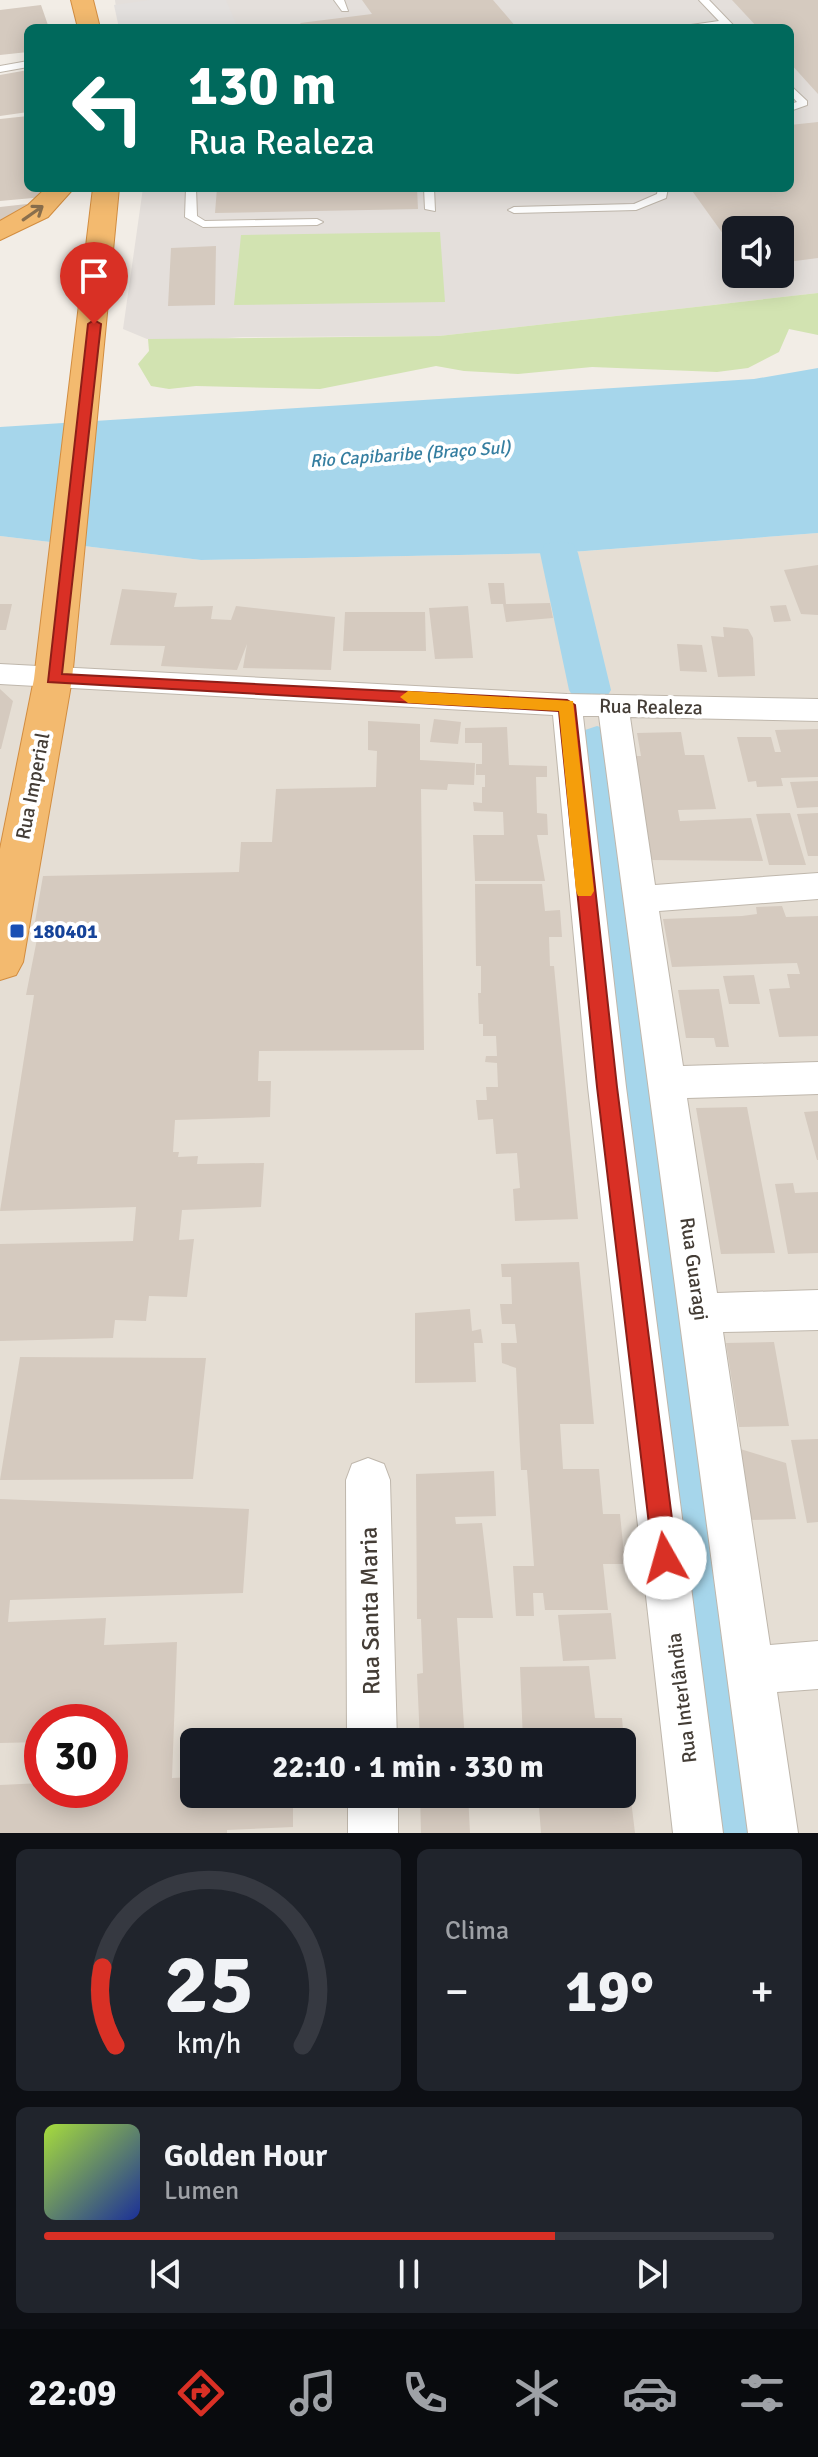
<!DOCTYPE html>
<html lang="pt">
<head>
<meta charset="utf-8">
<style>
  body { margin:0; font-family:Signika,sans-serif; background:#20242c; color:#f1f3f6; height:100vh; display:flex; flex-direction:column; font-size:30px; white-space:nowrap }
  * { box-sizing:border-box; margin:0 }
  p { font-size:26px; color:#9ea1a6 }
  .icon { flex:none; width:44px; height:44px; fill:none; stroke:currentColor; stroke-width:2; stroke-linecap:round; stroke-linejoin:round }
  .map { position:relative; height:1833px; overflow:hidden }
  .sheet { display:flex; flex-direction:column; gap:16px; padding:16px; background:#0d0f14; flex:1 }
  .sheet>* { flex:none }
  .top-card { position:absolute; left:24px; top:24px; width:770px; height:168px; border-radius:12px; box-shadow:0 4px 20px #0003; background:#00695c; color:#fff; overflow:hidden }
  .controls { position:absolute; left:722px; top:216px; display:grid; gap:16px }
  .controls a { display:grid; place-items:center; width:72px; height:72px; border-radius:12px; background:#171b24; box-shadow:0 4px 20px #0003; font-size:40px }
  .speed { position:absolute; left:24px; top:1704px; display:flex; gap:16px; font-size:40px; font-weight:700; text-align:center }
  .speed>* { display:grid; place-content:center; width:104px; height:104px; border-radius:50%; background:#171b24; box-shadow:0 4px 20px #0003; line-height:1 }
  .speed .limit { border:12px solid #d22; background:#fff; color:#111 }
  .pin { position:absolute; display:grid; place-items:center; width:68px; height:68px; color:#fff; margin:-82px -34px; border-radius:50% 50% 50% 0; rotate:-45deg; box-shadow:0 0 8px #0007 }
  .pin .icon { rotate:45deg }
  .me { position:absolute; width:88px; margin:-44px; rotate:353deg; stroke-linejoin:round; filter:drop-shadow(0 0 6px #0008) }
  .turn { display:flex; align-items:center; gap:28px; height:168px; padding:0 32px; font-size:36px }
  .turn .icon { width:104px; height:104px; stroke-width:2.5 }
  .turn b { display:block; font-size:56px; line-height:68px }
  .big { font-size:60px; font-weight:700; line-height:1.1 }
  .sheet .tile { flex:1; display:flex; flex-direction:column; justify-content:center; gap:12px; min-width:0; padding:0 28px; border-radius:12px; background:#20242c }
  .sheet .dial { align-items:center; gap:0 }
  .dial svg { height:208px; overflow:visible; fill:none; stroke:#363941; stroke-width:7; stroke-linecap:round; text-anchor:middle }
  .dial text { fill:#f1f3f6; stroke:none }
  .song { display:flex; align-items:center; gap:24px }
  .cover { width:96px; height:96px; border-radius:12px; background:linear-gradient(135deg,hsl(80 70% 55%),hsl(230 70% 35%)) }
  .played { height:8px; border-radius:4px; background:linear-gradient(90deg,#d93025 70%,#363941 70%) }
  .keys { display:flex; justify-content:space-around; direction:ltr }
  .heat { display:flex; justify-content:space-between; align-items:center; font-size:44px; direction:ltr }
  .sheet .tiles { flex:1; display:grid; gap:16px; grid-template-columns:1fr 1fr }
  .tile:last-child { grid-column:span 2 }
  .trip { position:absolute; left:180px; top:1728px; width:456px; height:80px; border-radius:12px; background:#171b24; box-shadow:0 4px 20px #0003; font-weight:700; line-height:80px; text-align:center }
  .menu { display:flex; height:128px; justify-content:space-around; align-items:center; background:#090b0e; color:#9ea1a6 }
  .menu .icon { width:56px; height:56px }
  .menu .current { color:#d93025 }
  .menu b { font-size:36px; color:#f1f3f6 }
  .map>svg:first-child { display:block }
  .residential { fill:#e5ded4; fill-rule:evenodd }
  .industrial { fill:#e4dfdb; fill-rule:evenodd }
  .green { fill:#d2e3b1 }
  .parking { fill:#e3e0de }
  .water { fill:#a6d6eb }
  .lines { fill:none; stroke-linecap:round; stroke-linejoin:round }
  .canal { fill:#a6d6eb; fill-rule:evenodd }
  .building { fill:#d5cabf }
  .lane-casing { stroke:#bfb7ac; stroke-width:2 }
  .street-casing { stroke:#bfb7ac; stroke-width:2 }
  .highway-casing { stroke:#d28d40; stroke-width:2 }
  .lane { fill:#fff; fill-rule:evenodd }
  .street { fill:#fff; fill-rule:evenodd }
  .highway { fill:#f3ba6f; fill-rule:evenodd }
  .oneway { stroke:#8a6f4d }
  .route { fill:#d93025; stroke:#8d1f18; stroke-width:2 }
  .slow { fill:#f59e0b }
  .transit-dot { fill:#1a4fb4; stroke:#fff; stroke-width:3 }
  .labels { text-anchor:middle; dominant-baseline:central; stroke-width:8; stroke-linejoin:round; paint-order:stroke }
  .far-water-label { font-size:18px; font-style:italic; fill:#357ea0; stroke:#fff }
  .street-label { font-size:20px; fill:#443d36; stroke:#fff }
  .transit-label { font-size:20px; font-weight:bold; fill:#164399; stroke:#fff; text-anchor:start }
  .near-street-label { font-size:24px; fill:#443d36; stroke:#fff }
</style>
</head>
<body>
<div class="map">
<svg width="818" height="1833" viewBox="0 0 818 1833">
  <rect width="100%" height="100%" fill="#f2ede6"/>
  <path class="residential" d="M818 533V1833H0V536L201 560 559 553ZM42 1722H110V1790H42ZM194 1742H622V1794H194Z"/>
  <path class="industrial" d="M115 0H818V293L439 336 242 337 181 341 147 339 123 329 143 188H790V28H119ZM736 230H780V274H736Z"/>
  <path class="green" d="M440 232 445 302 234 305 241 235Z
    M818 293V335L789 329 779 352 748 368 717 372 592 367 518 374 464 371 436 366 320 389 196 386 169 389 151 386 138 364 149 351 148 339 439 336Z"/>
  <path class="parking" d="M151 0H226L238 28H119L114 5Z"/>
  <path class="water" d="M818 368V533L559 553 201 560 0 536V427L754 379Z"/>
  <g class="lines">
    <path class="canal" d="M559 541 573 544 578 553 611 690 605 700 590 705 575 700 569 690 540 553 545 544Z
      M597 726 612 731 619 742 779 1833H707L575 742 582 731Z"/>
  </g>
  <path class="building" d="M362 0H493L517 28H304L300 23 372 14Z
    M732 0H818V94L790 63V28H758Z
    M41 5 49 28H28V52L0 55V10Z
    M28 70V112L0 116V75Z
    M28 116V188H51L44 197 0 201V119Z
    M818 122V258L780 263V230H736V252L690 188H790V125Z
    M217 188H417L418 209 215 213Z
    M36 203 0 225V207Z
    M216 246 215 305 168 306 171 248Z
    M818 565V615L801 614 784 570Z
    M488 583H504L506 604 550 603 553 618 506 622 503 604H491Z
    M122 589 177 593 174 607 213 606 211 619 231 620 236 606 335 617 331 670 243 668 247 644 237 670 161 666 165 646 110 645Z
    M0 604H12L6 630H0Z
    M786 605 791 621 774 622 770 606Z
    M468 606 473 658 435 659 429 608Z
    M345 612H425L426 651H343Z
    M723 627 748 629 753 638 755 676 718 677 711 636 724 637Z
    M677 644 702 645 707 672 680 671Z
    M0 689 13 701 1 749H0Z
    M434 719 461 722 458 744 430 742Z
    M368 721 420 724V760L475 763 474 785 448 784 447 790 421 789 424 1050 259 1051 258 1081H271L270 1117 175 1120 173 1152H179L178 1157 198 1156 197 1164 264 1163 261 1207 182 1210 179 1240 194 1239 187 1297 149 1296 146 1321 115 1320 113 1338 0 1341V1244L133 1241 136 1207 0 1211 34 995H26L37 939H32L43 876 239 872 241 842H272L276 789 376 787 377 751 368 750Z
    M507 727 509 765 547 766V777H536L537 813 547 814 548 835H537L545 881H475L473 835H504L503 812 474 811 473 802 482 803V787H485V775H476V764H482V743H465V728Z
    M818 729V777L781 778 783 786 757 787 756 781 748 782 737 737H771L775 752H781L775 730Z
    M681 732 685 755H704L716 809 678 810 680 821 751 818 763 861 648 860 630 756H641L637 733Z
    M818 781V807L797 808 790 782Z
    M790 813 806 865H769L756 814Z
    M818 813V856H808L797 814Z
    M475 884H542L545 911 560 910 562 937H549L550 966H554L578 1219 515 1221 513 1189 520 1188 517 1153 496 1154 493 1119 478 1120 476 1100H487L486 1087H498L497 1063 485 1062 486 1056H497L496 1036H483V1024H479L478 993H481V966H476Z
    M782 906 786 917 818 916V1036L779 1037 769 989 790 988 787 974H800L797 963 672 967 663 919 742 916 757 914 756 907Z
    M754 975 760 1004H729L723 976Z
    M719 989 729 1047H716L714 1038H686L678 990Z
    M747 1107 775 1253 721 1254 696 1108Z
    M818 1111V1160H817L804 1112Z
    M793 1183 795 1193 818 1192V1253L788 1254 775 1184Z
    M579 1262 594 1424H560L563 1469H599L603 1514H620L625 1564H603L608 1610H545L543 1593H533L534 1616H516L513 1566H534L527 1470H521L516 1368 502 1363 501 1343H517L515 1324H502L500 1304H512L511 1277H502L501 1264Z
    M470 1309 472 1331 481 1329 483 1343H474L476 1382 415 1383V1313Z
    M774 1342 789 1426 739 1427 726 1343Z
    M20 1357 206 1358 193 1479 0 1480Z
    M818 1439V1522L807 1523 791 1440Z
    M737 1448 786 1463 796 1519 748 1520Z
    M494 1471 496 1516 455 1517 456 1524 482 1523 493 1618H457L465 1742H420L417 1674 423 1673 421 1619H417L416 1474Z
    M0 1499 249 1509 243 1593 10 1600 8 1622 106 1618 104 1645 177 1642 172 1778 194 1777V1794H293V1827L227 1830V1833H0V1785L42 1783V1790H110V1722H42V1742L0 1743Z
    M611 1613 616 1659 563 1661 558 1615Z
    M589 1666 595 1718H622L624 1742 523 1741 520 1667Z
    M624 1742 635 1833H541L538 1794H622Z
    M420 1794H468L470 1833H421Z"/>
  <g class="lines">
    <defs>
      <path id="lane" d="M334 0H344L348 11H342Z
        M699 0H709L736 28H670L719 21Z
        M28 61V67L0 72V66Z
        M790 85 807 101V105L790 111V104L797 102 790 94Z
        M186 188H196L197 216 205 221 317 219 323 222 317 225 203 227 185 217Z
        M424 188H434L435 211 425 209Z
        M658 188H668L666 198 636 210 514 213 508 210 514 207 634 204 657 194Z"/>
      <path id="street" d="M0 664 567 694 818 699V721L630 717 655 885 818 873V899L659 911 683 1066 818 1062V1094L687 1098 717 1293 818 1290V1330L723 1332 770 1645 818 1641V1689L777 1692 798 1833H748L599 716H583L626 1087 723 1833H673L588 1087 553 715 0 684Z
        M368 1458 384 1464 390 1480 397 1742H347L346 1480 352 1464Z
        M348 1794H398V1833H348Z"/>
      <path id="highway" d="M71 0H93L100 28H78Z
        M46 188H74L48 217 0 240V221L28 205Z
        M93 188H119L72 679 23 962 16 975 0 980V849L34 679Z"/>
    </defs>
    <use href="#lane" class="lane-casing"/>
    <use href="#street" class="street-casing"/>
    <use href="#highway" class="highway-casing"/>
    <use href="#lane" class="lane"/>
    <use href="#street" class="street"/>
    <use href="#highway" class="highway"/>
  </g>
  <defs><path id="oneway-shaft" d="M-6 0H5M1.5-3L5.5 0L1.5 3" fill="none" stroke-width="1.6" stroke-linecap="round" stroke-linejoin="round" transform="scale(2)"/></defs>
  <use class="oneway" href="#oneway-shaft" transform="translate(33 213) rotate(-35)"/>
  <path class="route" d="M94 320 101 324 62 674 567 700 575 705 617 1087 677 1558 673 1567 665 1570 656 1567 653 1558 597 1087 559 711 48 682 88 324Z"/>
  <path class="slow" d="M408 691 573 701 594 891 591 896H578L576 891 559 711 408 703 400 697Z"/>
  <rect class="transit-dot" x="9" y="923" width="16" height="16" rx="4"/>
  <g class="labels">
    <g class="far-water-label">
      <text transform="translate(410 454) rotate(-4)">Rio Capibaribe (Braço Sul)</text>
    </g>
    <g class="street-label">
      <text transform="translate(651 707) rotate(1)">Rua Realeza</text>
      <text transform="translate(33 786) rotate(-79)">Rua Imperial</text>
      <text transform="translate(694 1269) rotate(82)">Rua Guaragi</text>
      <text transform="translate(682 1698) rotate(-97)">Rua Interlândia</text>
    </g>
    <g class="transit-label">
      <text x="33" y="931">180401</text>
    </g>
    <g class="near-street-label">
      <text transform="translate(370 1611) rotate(-91)">Rua Santa Maria</text>
    </g>
  </g>
</svg>
<div class="controls">
<a><svg class="icon" aria-label="sound" viewBox="0 0 24 24"><path d="M4 9h4l5-4v14l-5-4H4zM17 9q2 3 0 6"/></svg></a>
</div>
<div class="speed"><div class="limit">30</div></div>
<div class="pin" style="left:94px;top:324px;background:#d93025"><svg class="icon" aria-label="arrive" viewBox="0 0 24 24"><path d="M6 21V4h12l-3 4 3 4H6"/></svg></div>
<svg class="me" style="left:665px;top:1558px" viewBox="-20 -20 40 40"><circle r="19" fill="#fff"/><path d="M0-13L10 11 0 6-10 11z" fill="#d93025"/></svg>
<div class="trip">22:10 · 1 min · 330 m</div>
<div class="top-card">
<div class="turn"><svg class="icon" aria-label="left" viewBox="0 0 24 24"><path d="M17 20v-9H6M10 6l-5 5 5 5"/></svg><div><b>130 m</b>Rua Realeza</div></div>
</div>
</div>
<section class="sheet">
<div class="tiles">
<div class="tile dial"><svg viewBox="0 0 100 80">
<path d="M14 69A42 42 0 1 1 86 69"/>
<path d="M14 69A42 42 0 0 1 9 39" stroke="#d93025"/>
<text x="50" y="56" font-size="32" font-weight="700">25</text>
<text x="50" y="72" font-size="11">km/h</text>
</svg></div>
<div class="tile"><p>Clima</p>
<div class="heat"><a>−</a><b class="big">19°</b><a>+</a></div>
</div>
<div class="tile">
<div class="song"><i class="cover"></i><div><b>Golden Hour</b><p>Lumen</p></div></div>
<div class="played"></div>
<div class="keys"><svg class="icon" aria-label="previous" viewBox="0 0 24 24"><path d="M18 5L8 12l10 7zM5 5v14"/></svg><svg class="icon" aria-label="pause" viewBox="0 0 24 24"><path d="M8 5v14M16 5v14"/></svg><svg class="icon" aria-label="next" viewBox="0 0 24 24"><path d="M6 5l10 7-10 7zM19 5v14"/></svg></div>
</div>
</div>
</section>
<nav class="menu">
<b>22:09</b>
<svg class="icon current" aria-label="directions" viewBox="0 0 24 24"><path d="M12 3l9 9-9 9-9-9zM9 14v-3h6M13 9l2 2-2 2"/></svg>
<svg class="icon" aria-label="music" viewBox="0 0 24 24"><path d="M9 18V5l10-2v13"/><circle cx="6" cy="18" r="3"/><circle cx="16" cy="16" r="3"/></svg>
<svg class="icon" aria-label="phone" viewBox="0 0 24 24"><path d="M5 4h4l2 5-3 2q2 4 5 5l2-3 5 2v4C11 20 4 13 5 4z"/></svg>
<svg class="icon" aria-label="climate" viewBox="0 0 24 24"><path d="M12 3v18M4 7l16 10M4 17L20 7"/></svg>
<svg class="icon" aria-label="car" viewBox="0 0 24 24"><path d="M5 17H2v-5l4-1 3-4h7l3 4 3 1v5h-3M9 17h6M6 11h13"/><circle cx="7" cy="17" r="2"/><circle cx="17" cy="17" r="2"/></svg>
<svg class="icon" aria-label="filters" viewBox="0 0 24 24"><path d="M4 7h16M4 17h16"/><circle cx="9" cy="7" r="2"/><circle cx="15" cy="17" r="2"/></svg>
</nav>
</body>
</html>
